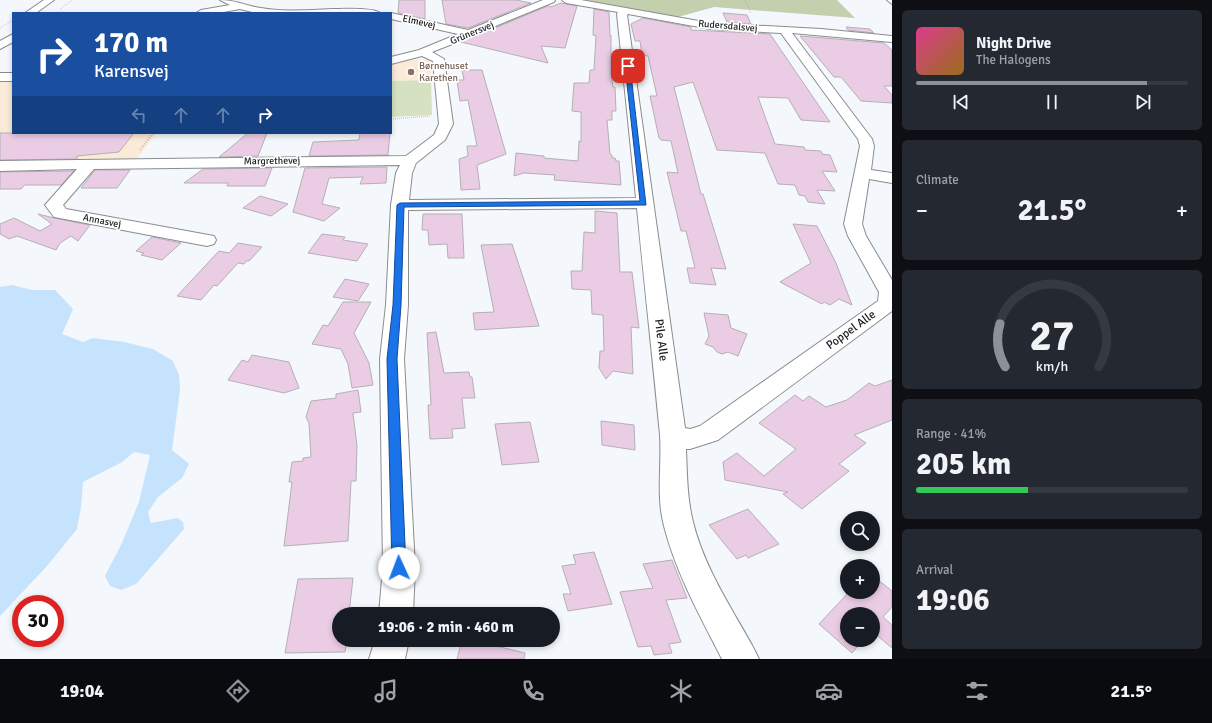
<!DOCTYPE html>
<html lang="en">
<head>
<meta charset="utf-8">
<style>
  body { margin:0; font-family:Signika,sans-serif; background:#242831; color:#f1f3f6; height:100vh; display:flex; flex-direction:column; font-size:15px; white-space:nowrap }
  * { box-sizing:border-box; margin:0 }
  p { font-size:13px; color:#9ea1a6 }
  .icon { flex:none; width:22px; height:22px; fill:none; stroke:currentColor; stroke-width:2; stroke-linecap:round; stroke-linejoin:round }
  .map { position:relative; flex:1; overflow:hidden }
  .sheet { display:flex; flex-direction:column; gap:10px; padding:10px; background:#0d0f14; width:320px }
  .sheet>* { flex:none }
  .hud { position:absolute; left:12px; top:12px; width:380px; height:122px; border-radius:0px; box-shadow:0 2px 6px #0003; background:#1a4fa0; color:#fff; overflow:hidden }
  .tools { position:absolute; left:840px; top:511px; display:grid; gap:8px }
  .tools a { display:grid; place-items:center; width:40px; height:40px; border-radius:50%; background:#171b24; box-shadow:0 2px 6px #0003; font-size:20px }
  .speed { position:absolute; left:12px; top:595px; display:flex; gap:8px; font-size:20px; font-weight:700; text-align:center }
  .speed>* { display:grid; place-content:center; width:52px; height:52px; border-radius:50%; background:#171b24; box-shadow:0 2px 6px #0003; line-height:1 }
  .speed .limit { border:6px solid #d22; background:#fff; color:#111 }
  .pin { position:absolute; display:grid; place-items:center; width:34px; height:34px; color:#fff; margin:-17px; border-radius:8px; box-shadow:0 2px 6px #0006 }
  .me { position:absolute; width:44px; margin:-22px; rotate:358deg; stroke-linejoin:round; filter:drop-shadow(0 0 3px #0008) }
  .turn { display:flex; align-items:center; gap:14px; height:84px; padding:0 16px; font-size:18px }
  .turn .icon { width:52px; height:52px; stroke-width:2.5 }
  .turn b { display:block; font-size:28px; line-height:34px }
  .lanes { display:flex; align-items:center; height:38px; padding:0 16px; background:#0003; justify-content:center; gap:20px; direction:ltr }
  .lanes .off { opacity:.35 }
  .big { font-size:30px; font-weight:700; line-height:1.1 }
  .sheet .tile { flex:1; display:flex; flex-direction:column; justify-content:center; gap:6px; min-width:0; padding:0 14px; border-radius:6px; background:#242831 }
  .sheet .dial { align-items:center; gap:0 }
  .dial svg { height:104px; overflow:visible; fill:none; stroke:#363941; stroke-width:7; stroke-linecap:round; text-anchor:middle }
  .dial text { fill:#f1f3f6; stroke:none }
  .song { display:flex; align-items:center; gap:12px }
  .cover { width:48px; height:48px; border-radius:6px; background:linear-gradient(135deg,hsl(330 70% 55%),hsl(40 70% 35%)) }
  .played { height:4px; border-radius:2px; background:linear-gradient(90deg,#8c9099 85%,#363941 85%) }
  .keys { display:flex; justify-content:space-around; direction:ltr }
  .heat { display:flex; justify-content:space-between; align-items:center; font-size:22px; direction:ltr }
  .charge { height:6px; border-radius:3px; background:linear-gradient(90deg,#34c759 41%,#363941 0) }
  .trip { position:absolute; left:332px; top:607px; width:228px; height:40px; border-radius:20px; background:#171b24; box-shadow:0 2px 6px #0003; font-weight:700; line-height:40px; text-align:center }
  .menu { display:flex; height:64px; justify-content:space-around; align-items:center; background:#090b0e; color:#9ea1a6 }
  .menu .icon { width:28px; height:28px }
  .menu .current { color:#8c9099 }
  .menu b { font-size:18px; color:#f1f3f6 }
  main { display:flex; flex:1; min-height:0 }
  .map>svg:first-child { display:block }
  .education { fill:#f9ebd7 }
  .green { fill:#d6e1c2 }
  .forest { fill:#c3cfad }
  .water { fill:#c6e3fd }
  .building { fill:#ebcce5; stroke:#b4b0b4 }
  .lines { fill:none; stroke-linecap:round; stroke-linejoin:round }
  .minor-casing { stroke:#898d90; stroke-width:2 }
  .major-casing { stroke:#898d90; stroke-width:2 }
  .path-far2 { stroke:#9a9c9f; stroke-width:1; stroke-dasharray:0.5 1.5; stroke-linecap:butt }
  .path-far1 { stroke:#9a9c9f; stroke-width:1.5; stroke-dasharray:0.5 1.5; stroke-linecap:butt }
  .path { stroke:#9a9c9f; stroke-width:2; stroke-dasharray:0.5 2; stroke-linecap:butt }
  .minor { fill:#fff; fill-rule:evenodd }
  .major { fill:#fff; fill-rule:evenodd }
  .route { fill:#1a73e8; stroke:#114b97 }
  .education-dot { fill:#8d6e63; stroke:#fff; stroke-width:1.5 }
  .labels { text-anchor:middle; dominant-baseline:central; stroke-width:3.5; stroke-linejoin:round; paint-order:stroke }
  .far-street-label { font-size:10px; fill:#202223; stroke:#fff }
  .far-education-label { font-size:10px; fill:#785e54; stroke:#fff; text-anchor:start }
  .street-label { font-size:12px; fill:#202223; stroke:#fff }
</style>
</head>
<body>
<main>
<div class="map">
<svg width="892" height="659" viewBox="0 0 892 659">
  <rect width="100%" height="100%" fill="#f4f7fb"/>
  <path class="education" d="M411 59 430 60 431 80 391 81V63Z
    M0 80H13V133H156L137 159 0 160Z"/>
  <path class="green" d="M431 80 432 115 391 117V81Z"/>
  <path class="forest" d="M585 0H837L855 18 714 7 678 17Z"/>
  <path class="water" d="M12 285 32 290H55L73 309 62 334 83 342 93 338 124 342 153 349 173 361 179 375 180 390 172 450 189 464 182 478 158 497 148 512 151 523 178 518 183 522 184 529 136 584 121 590 110 586 105 576 122 543 139 502 150 455 134 452 122 462 83 482 81 507 77 529 47 566 0 616V287Z"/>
  <path class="building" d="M399 0H425V19L398 13Z
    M442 0H516L531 3 468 28 446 24Z
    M561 3 577 6 565 48 541 46 548 63 461 42 548 6 551 7Z
    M594 9 609 12 610 36 611 35V73L613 87H615L616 111H612V120H607L610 154 612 155V158H615L616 161H619L621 185 554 180 555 175 524 173 514 176 516 153 544 156V158L578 161 579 141 581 142V112L572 111 574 83H589L590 70H594L596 36 593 35Z
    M723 13 747 15 751 24 727 22Z
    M643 18 691 27V30L770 34 830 122 801 120 788 98 758 97 775 144 804 147 805 150 821 151 822 154 830 155 837 172 822 171 835 191 817 190 825 204 808 202 805 196 799 195 795 185 778 184 765 153 717 150 693 82 674 87 701 194H703L726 269 711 268 716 285 690 283 687 268H695L686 231H681L667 172 678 173 671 141 661 140 659 138 650 96H657L648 56 642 55 640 41H635L631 24Z
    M846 27 870 29 874 33 848 30Z
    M800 36 884 43 892 50V86H884L892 95V103L861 101 841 77H834Z
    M462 70H482L506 154 477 165 480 189 461 190 459 159 468 156 467 146H477L468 100 460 101 457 80H464Z
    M0 133H134L119 152 77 156V159L0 160Z
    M248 133H267L258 156 219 157Z
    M360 133H390L388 155 309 156 313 142 359 140Z
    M387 167 386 183 360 184 363 177 329 178 322 204 340 208 324 221 293 212 305 168Z
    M272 168 265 186H227L228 183H184L203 169Z
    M95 170H130L117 188H81Z
    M74 171 61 185H25L21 189H0V172Z
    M260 196 288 204 271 216 243 208Z
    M595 211 617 213 620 272H632L639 328 631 327 633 374 613 371 606 379 599 368 600 351H604L603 315 592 314 591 290 572 289 571 271H582L584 232 595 233Z
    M38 214 54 218 90 225 78 241 71 236 60 243 56 250 17 236 9 239 0 234V224L14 218 40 231 52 224Z
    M423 214H462L464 258H448L447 244 429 245 428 230H422Z
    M793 224 817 226 836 263 852 305 839 299 830 305 824 302 822 304 780 282 811 263Z
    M322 234 345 237 343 240 368 244 357 261 308 253Z
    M152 237 171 241 181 243 162 260 141 255 144 253 136 251Z
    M238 243 262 247 249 261H246L244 264 238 263 217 286 214 285 201 300 177 296 219 251 229 253Z
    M512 244 539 326 475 330 473 313 494 312 481 245Z
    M345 279 369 284 358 301 333 297Z
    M343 302H371L354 333 369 363 373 385 352 388 348 364 341 349 312 344 323 325 328 326Z
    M704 313 728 315 731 328 747 334 738 356 728 352 722 354 717 352 713 347 705 344 709 336Z
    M436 332 444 373 469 372 470 377H472L475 398H462L465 428 452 429 453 438 430 439 428 405H431L427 333Z
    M252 355 289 362 299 388 284 393 228 380 242 360 248 362Z
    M892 380V420L854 435 866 443 839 464 849 471 802 509 783 494 788 492 725 480 723 462 737 453 764 476 796 449 759 423 795 395 803 401 809 396 826 407 847 400 869 383 875 386Z
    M358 390 361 412 353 413 357 446 356 481H351L348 541 284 546 292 482H289L292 462 303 461V458L311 457 309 423 306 417 311 401 336 398V394Z
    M601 421 634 425 635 450 602 445Z
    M530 422 539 462 502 465 495 424Z
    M748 509 779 544 748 558 746 555 737 559 709 525Z
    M594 552 612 604 568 611 563 594H571L562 566 576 564 573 555Z
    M672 560 687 598 666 600 681 642 669 644 672 653 654 655 651 646 638 647 620 592 653 588 643 564Z
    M873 576 892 591V607L883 617 892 625V648L873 632V614H847V640H863L852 653 819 624 849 592H873Z
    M353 578 349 614H339V640H347L345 652 285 653 298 579Z
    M462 640H497L496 646 525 653 524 659H457Z"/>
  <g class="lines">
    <defs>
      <path id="minor" d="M220 0C236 0 246 6 261 8 284 12 308 10 332 9 341 9 374 7 380 13H256L240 9 218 13H196L201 10 230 5Z
        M543 0H555L554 2 476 34 475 36 470 37 432 52 444 59 453 124 445 140 416 163 412 173 409 200 636 198 617 14 618 12 566 3 562 0H581L710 23 821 29 892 36V42L792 33 872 139 874 146 871 170 892 173V183L869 179 862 224 866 236 892 280V311L718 440 690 449H686C687 474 687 498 693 522 704 567 731 607 753 647L759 659H722C700 616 676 573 664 526 656 496 662 465 660 435 653 359 644 284 637 208L408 210V305L404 359 415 568 413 614H379L383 568 380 359 386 305 391 205 396 173 400 165 94 169 63 205 66 209 214 236 216 240 214 244 207 246 54 217 45 205 77 169 0 171V161L406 156 434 135 439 124 433 61 422 56 391 64V57L419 50 458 34 391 19V13L468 30ZM628 14 710 29 781 33 858 139 860 146 844 224 848 236 879 292 878 301 700 426 690 429 685 428 627 15Z
        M887 0H892V4Z
        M0 73H13V81H0Z
        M375 640H409L405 659H369Z"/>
      <path id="major" d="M44 0H54L36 13H25Z
        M13 34V42L0 49V41Z"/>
    </defs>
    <use href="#minor" class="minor-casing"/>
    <use href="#major" class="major-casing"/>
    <path class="path-far2" d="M745 0 751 13
      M60 9 73 0
      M0 28 13 20"/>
    <path class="path-far1" d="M391 119 430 116"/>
    <path class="path" d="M140 150 153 133"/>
    <use href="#minor" class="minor"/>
    <use href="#major" class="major"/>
  </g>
  <path class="route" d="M628 65 630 66 646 205 404 207 401 305 397 359 406 568 404 572 399 574 394 572 392 568 387 359 393 305 397 205 400 203 640 201 625 66Z"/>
  <circle class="education-dot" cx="411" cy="72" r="4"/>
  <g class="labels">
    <g class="far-street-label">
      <text transform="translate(419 22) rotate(13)">Elmevej</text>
      <text transform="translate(728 26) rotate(5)">Rudersdalsvej</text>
      <text transform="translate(472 33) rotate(-22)">Grünersvej</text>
      <text transform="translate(272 161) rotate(-1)">Margrethevej</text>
      <text transform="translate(102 221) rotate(11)">Annasvej</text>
    </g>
    <g class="far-education-label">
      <text x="419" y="66">Børnehuset<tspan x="419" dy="12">Karethen</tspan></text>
    </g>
    <g class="street-label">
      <text transform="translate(851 330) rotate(-36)">Poppel Alle</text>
      <text transform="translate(661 340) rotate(83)">Pile Alle</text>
    </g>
  </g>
</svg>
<div class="tools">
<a><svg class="icon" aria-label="search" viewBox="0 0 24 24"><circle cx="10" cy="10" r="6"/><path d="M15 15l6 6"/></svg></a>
<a>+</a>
<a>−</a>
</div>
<div class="speed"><div class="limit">30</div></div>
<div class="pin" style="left:628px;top:66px;background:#d93025"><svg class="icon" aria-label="arrive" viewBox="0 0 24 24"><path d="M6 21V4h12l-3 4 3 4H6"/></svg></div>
<svg class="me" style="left:399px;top:568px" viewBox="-20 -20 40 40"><circle r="19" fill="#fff"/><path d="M0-13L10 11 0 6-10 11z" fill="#1a73e8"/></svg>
<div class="trip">19:06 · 2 min · 460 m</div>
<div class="hud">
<div class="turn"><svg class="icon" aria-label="right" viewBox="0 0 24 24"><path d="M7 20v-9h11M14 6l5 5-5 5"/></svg><div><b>170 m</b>Karensvej</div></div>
<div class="lanes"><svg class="icon off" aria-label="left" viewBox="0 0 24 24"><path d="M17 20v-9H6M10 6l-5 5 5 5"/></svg><svg class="icon off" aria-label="ahead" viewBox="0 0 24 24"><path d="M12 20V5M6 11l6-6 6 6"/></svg><svg class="icon off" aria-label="ahead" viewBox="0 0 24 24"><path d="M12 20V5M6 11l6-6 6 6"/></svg><svg class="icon" aria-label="right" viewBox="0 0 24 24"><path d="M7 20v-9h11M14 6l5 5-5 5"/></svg></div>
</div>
</div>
<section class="sheet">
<div class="tile">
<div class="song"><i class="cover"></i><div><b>Night Drive</b><p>The Halogens</p></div></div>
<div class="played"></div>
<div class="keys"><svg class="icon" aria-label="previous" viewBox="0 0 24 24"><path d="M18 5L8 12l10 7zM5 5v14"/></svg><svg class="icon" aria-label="pause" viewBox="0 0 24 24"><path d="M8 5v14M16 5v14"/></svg><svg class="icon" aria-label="next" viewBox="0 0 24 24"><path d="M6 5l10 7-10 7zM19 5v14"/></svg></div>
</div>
<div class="tile"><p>Climate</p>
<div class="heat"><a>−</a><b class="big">21.5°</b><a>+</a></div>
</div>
<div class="tile dial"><svg viewBox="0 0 100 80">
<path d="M14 69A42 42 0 1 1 86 69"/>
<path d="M14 69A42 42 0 0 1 10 36" stroke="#8c9099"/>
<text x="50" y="56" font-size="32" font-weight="700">27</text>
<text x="50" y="72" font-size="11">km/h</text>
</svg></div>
<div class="tile"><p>Range · 41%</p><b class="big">205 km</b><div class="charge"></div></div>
<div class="tile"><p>Arrival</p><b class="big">19:06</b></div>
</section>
</main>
<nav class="menu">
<b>19:04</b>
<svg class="icon current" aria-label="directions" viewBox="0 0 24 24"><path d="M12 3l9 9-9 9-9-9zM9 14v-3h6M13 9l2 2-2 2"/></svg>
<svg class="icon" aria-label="music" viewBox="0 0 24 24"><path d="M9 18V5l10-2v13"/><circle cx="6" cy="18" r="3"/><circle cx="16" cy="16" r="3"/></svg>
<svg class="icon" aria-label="phone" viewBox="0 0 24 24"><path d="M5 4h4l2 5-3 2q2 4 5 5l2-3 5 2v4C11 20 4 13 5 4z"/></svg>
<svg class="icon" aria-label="climate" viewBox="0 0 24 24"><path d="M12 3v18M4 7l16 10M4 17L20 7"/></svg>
<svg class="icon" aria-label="car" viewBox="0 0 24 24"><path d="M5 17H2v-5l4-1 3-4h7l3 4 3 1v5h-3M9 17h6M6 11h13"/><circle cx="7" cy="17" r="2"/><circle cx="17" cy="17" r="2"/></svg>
<svg class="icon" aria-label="filters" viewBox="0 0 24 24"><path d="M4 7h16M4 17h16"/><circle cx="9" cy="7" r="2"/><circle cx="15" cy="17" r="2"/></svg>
<b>21.5°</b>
</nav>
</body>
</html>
